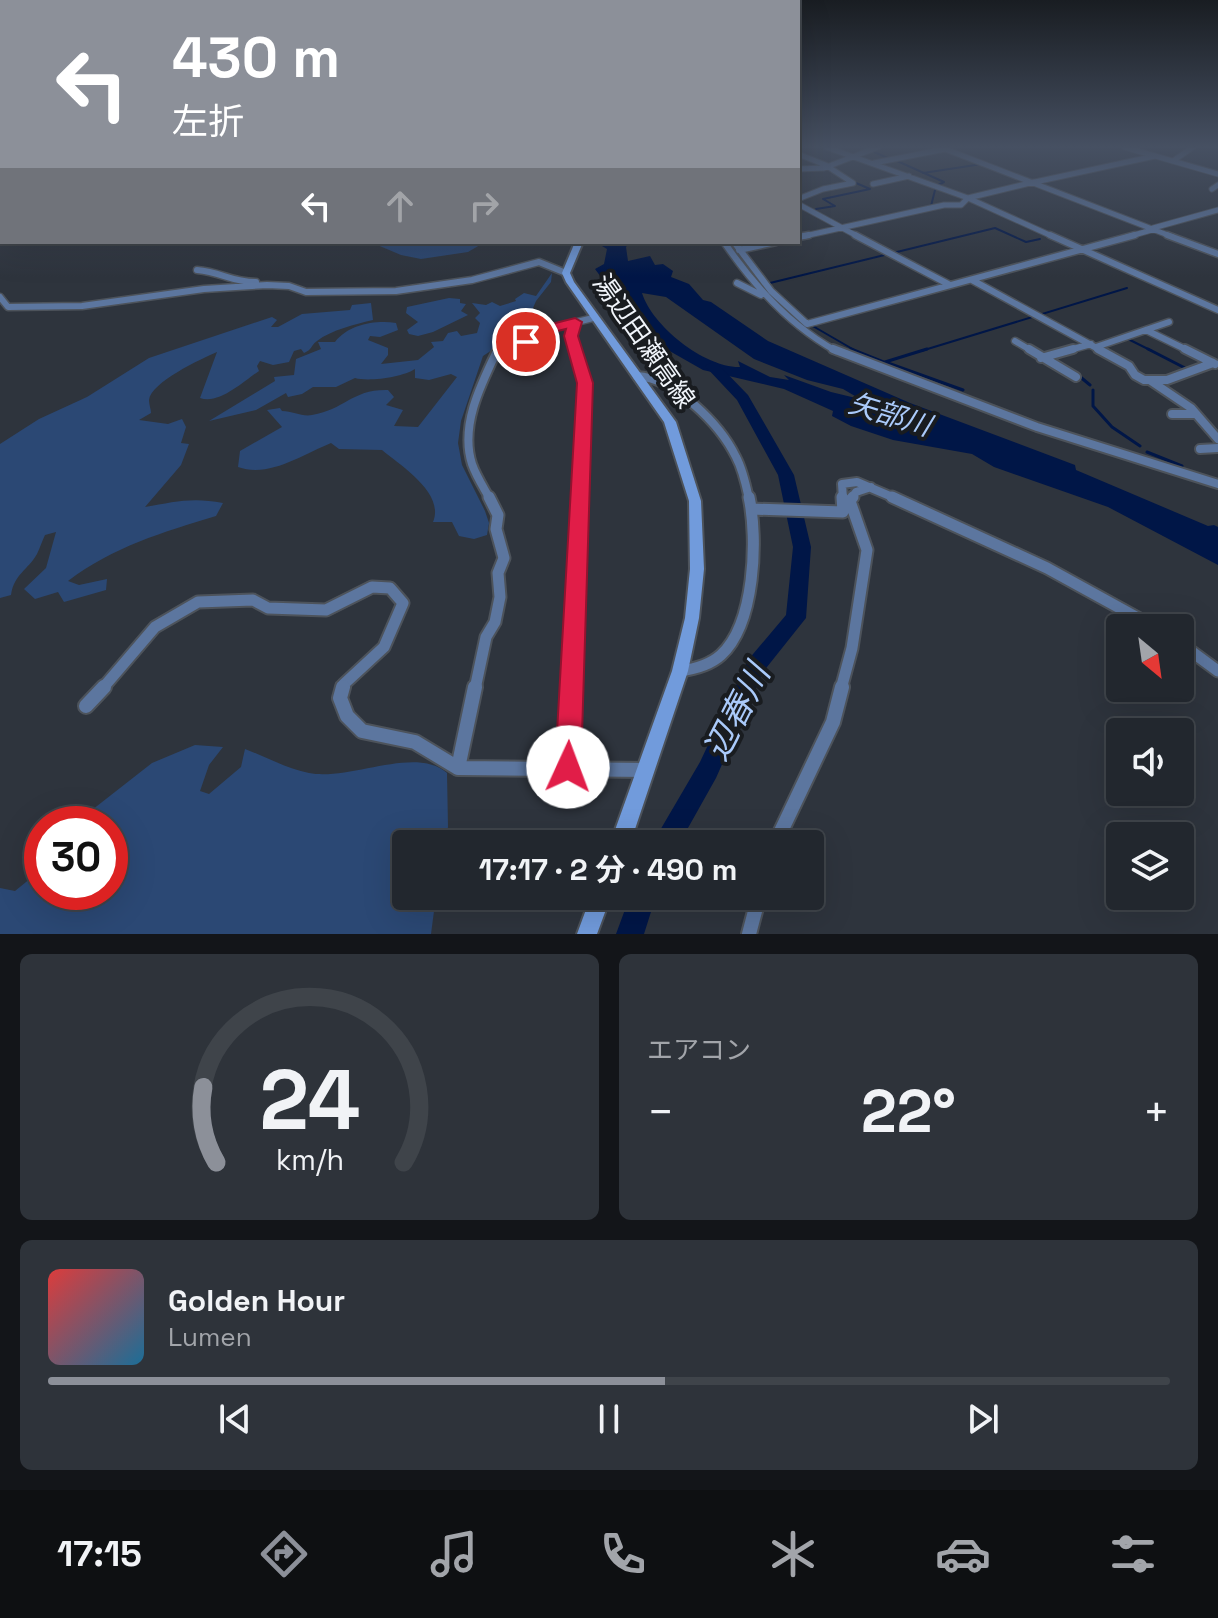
<!DOCTYPE html>
<html lang="ja">
<head>
<meta charset="utf-8">
<style>
  body { margin:0; font-family:"Space Grotesk","Noto Sans JP",sans-serif; background:#2e333a; color:#f1f3f6; height:100vh; display:flex; flex-direction:column; font-size:30px; white-space:nowrap }
  * { box-sizing:border-box; margin:0 }
  p { font-size:26px; color:#a2a5aa }
  .icon { flex:none; width:44px; height:44px; fill:none; stroke:currentColor; stroke-width:2; stroke-linecap:round; stroke-linejoin:round }
  .map { position:relative; height:934px; overflow:hidden }
  .sheet { display:flex; flex-direction:column; gap:20px; padding:20px; background:#131519; flex:1 }
  .sheet>* { flex:none }
  .guide { position:absolute; left:0px; top:0px; width:800px; height:244px; box-shadow:0 8px 32px #0002,0 0 0 2px #3f444a; background:#8c9099; color:#fff; overflow:hidden }
  .needle { width:52px; rotate:151deg }
  .controls { position:absolute; left:1106px; top:614px; display:grid; gap:16px }
  .controls a { display:grid; place-items:center; width:88px; height:88px; border-radius:8px; background:#22272e; box-shadow:0 8px 32px #0002,0 0 0 2px #3f444a; font-size:40px }
  .speed { position:absolute; left:24px; top:806px; display:flex; gap:16px; font-size:40px; font-weight:700; text-align:center }
  .speed>* { display:grid; place-content:center; width:104px; height:104px; border-radius:50%; background:#22272e; box-shadow:0 8px 32px #0002,0 0 0 2px #3f444a; line-height:1 }
  .speed .limit { border:12px solid #d22; background:#fff; color:#111 }
  .pin { position:absolute; display:grid; place-items:center; width:68px; height:68px; color:#fff; margin:-34px; border:4px solid #fff; border-radius:50%; box-shadow:0 2px 8px #0007 }
  .me { position:absolute; width:88px; margin:-44px; rotate:2deg; stroke-linejoin:round; filter:drop-shadow(0 0 6px #0008) }
  .turn { display:flex; align-items:center; gap:28px; height:168px; padding:0 40px; font-size:36px }
  .turn .icon { width:104px; height:104px; stroke-width:2.5 }
  .turn b { display:block; font-size:56px; line-height:68px }
  .lanes { display:flex; align-items:center; height:76px; padding:0 40px; background:#0003; justify-content:center; gap:40px; direction:ltr }
  .lanes .off { opacity:.35 }
  .big { font-size:60px; font-weight:700; line-height:1.1 }
  .sheet .card { flex:1; display:flex; flex-direction:column; justify-content:center; gap:12px; min-width:0; padding:0 28px; border-radius:12px; background:#2e333a }
  .sheet .dial { align-items:center; gap:0 }
  .dial svg { height:208px; overflow:visible; fill:none; stroke:#3f444a; stroke-width:7; stroke-linecap:round; text-anchor:middle }
  .dial text { fill:#f1f3f6; stroke:none }
  .song { display:flex; align-items:center; gap:24px }
  .cover { width:96px; height:96px; border-radius:12px; background:linear-gradient(135deg,hsl(0 70% 55%),hsl(200 70% 35%)) }
  .played { height:8px; border-radius:4px; background:linear-gradient(90deg,#8c9099 55%,#3f444a 55%) }
  .keys { display:flex; justify-content:space-around; direction:ltr }
  .heat { display:flex; justify-content:space-between; align-items:center; font-size:44px; direction:ltr }
  .sheet .tiles { flex:1; display:grid; gap:20px; grid-template-columns:1fr 1fr }
  .card:last-child { grid-column:span 2 }
  .trip { position:absolute; left:392px; top:830px; width:432px; height:80px; border-radius:8px; background:#22272e; box-shadow:0 8px 32px #0002,0 0 0 2px #3f444a; font-weight:700; line-height:80px; text-align:center }
  .dock { display:flex; height:128px; justify-content:space-around; align-items:center; background:#0e1012; color:#a2a5aa }
  .dock .icon { width:56px; height:56px }
  .dock .active { color:#8c9099 }
  .dock b { font-size:36px; color:#f1f3f6 }
  .map>svg:first-child { display:block }
  .green { fill:#2b4874 }
  .water { fill:#001647; fill-rule:evenodd }
  .lines { fill:none; stroke-linecap:round; stroke-linejoin:round }
  .stream-far1 { stroke:#001647; stroke-width:2 }
  .stream { stroke:#001647; stroke-width:3 }
  .river { fill:#001647; fill-rule:evenodd }
  .street-far4-casing { stroke:#4d535b; stroke-width:7 }
  .street-far3-casing { stroke:#4d535b; stroke-width:9 }
  .street-far2-casing { stroke:#4d535b; stroke-width:12 }
  .street-far1-casing { stroke:#4d535b; stroke-width:15 }
  .street-casing { stroke:#4d535b; stroke-width:18 }
  .secondary-casing { stroke:#4d535b; stroke-width:4 }
  .street-far4 { stroke:#5c769f; stroke-width:5 }
  .street-far3 { stroke:#5c769f; stroke-width:6 }
  .street-far2 { stroke:#5c769f; stroke-width:8 }
  .street-far1 { stroke:#5c769f; stroke-width:11 }
  .street { stroke:#5c769f; stroke-width:14 }
  .secondary { fill:#719bdc; fill-rule:evenodd }
  .route { fill:#e11d48; stroke:#92132f; stroke-width:2 }
  .labels { text-anchor:middle; dominant-baseline:central; stroke-width:8; stroke-linejoin:round; paint-order:stroke }
  .street-label { font-size:26px; fill:#f1f5fb; stroke:#191c20 }
  .water-label { font-size:28px; font-style:italic; fill:#aacafa; stroke:#191c20 }
  .near-water-label { font-size:34px; font-style:italic; fill:#aacafa; stroke:#191c20 }
</style>
</head>
<body>
<div class="map">
<svg width="1218" height="934" viewBox="0 0 1218 934">
  <rect width="100%" height="100%" fill="#2e343d"/>
  <path class="green" d="M354 242H485L468 252 421 259 401 255 375 244Z
    M552 273 551 282 536 301 524 329 483 356 461 421 458 443 462 465 485 511 489 523 487 535 474 539 459 536 452 522H433C445 493 401 466 382 450L339 449 331 443C302 455 269 478 238 467L240 451 282 427 267 410 280 408 282 411C293 411 302 417 312 415 346 409 352 389 388 390L394 397 386 405 403 410 394 426 418 427 457 377 451 374 429 380 415 378V369C403 377 369 382 355 378L336 387H313L302 394 288 397 286 393 256 410 209 421 275 381 274 377 294 375 296 359 321 349 318 342H335C349 324 376 320 396 323L398 330 380 337 370 336 368 340 388 348V355L381 364 418 360 434 347 431 342 443 341 448 333 457 331 461 336 477 333 480 323 475 318 480 313 472 303 486 305 492 302 500 306 516 301 515 299 524 293 536 296Z
    M449 298 460 299V303L466 304 461 311 468 315 433 332 418 336 409 334 407 330 418 322 406 313 407 307Z
    M371 303 373 320C356 324 331 330 317 341 310 346 313 349 304 353L301 349 294 351 289 362 273 365 260 361 257 366 259 371C244 381 219 405 200 398L217 352C201 359 151 382 149 400 149 405 151 409 151 413L139 420 168 424 182 419 186 427 181 443 189 444 181 465 145 507C174 502 192 497 223 503L216 516C163 532 113 547 68 581L79 585 107 579 106 590 64 602 58 592 35 599 24 589 46 568 56 532 45 535C42 541 40 548 37 554 28 570 14 574 11 595L0 598V444L39 419 87 397 149 358 272 317 277 320 271 327H278L302 314 350 310 352 305Z
    M195 745 223 747 209 765 200 791 209 794 241 767 245 749C266 757 288 769 309 773 350 781 416 745 447 773L448 827 444 844H406V896H436L431 934H0V888L15 891 42 869V892H110V824H74L152 763Z"/>
  <path class="water" d="M605 242H630L626 247 628 261 650 256 655 265 663 264 673 271 671 277 689 284 703 300 711 302 768 341 910 403 1075 465 1076 470 1208 526 1214 525 1218 527V565L1108 507 994 467 972 454 893 440 851 426 832 416 833 411 784 389 703 370 659 345 642 332 595 269 604 264 607 249 602 246ZM642 293 666 297 754 359 807 380 843 389 860 399 831 392 784 375 789 380 770 377 738 361 740 367C705 368 652 326 642 293Z"/>
  <g class="lines">
    <path class="stream-far1" d="M872 151 890 159
      M895 160 944 182 936 186 931 206
      M923 173 982 164
      M816 209 835 206 823 199 870 189 856 183
      M770 283 995 228 1026 242 1040 239
      M811 325 856 351
      M1128 339 1152 351
      M921 351 1127 288"/>
    <path class="stream" d="M851 349 886 363
      M927 349 885 362 963 390
      M1148 349 1185 368
      M1078 375 1090 385
      M1093 390V406L1112 427 1140 446
      M1147 452 1182 466"/>
    <path class="river" d="M712 362 717 363 748 395 794 475 811 547 806 618 763 672 716 778 679 844H652L700 762 748 660 786 615 793 547 778 475 737 400 705 366Z
      M630 896H656L644 934H616Z"/>
    <defs>
      <path id="street-far4" d="M826 147 968 198 1054 237
        M940 147 1173 237
        M1124 147 1218 174
        M798 154 828 166
        M1173 161 1193 147
        M874 163 945 149
        M798 169 824 168 878 147
        M1035 182 1155 156
        M873 184 909 176
        M1212 189 1218 185
        M798 199 823 189 853 183 827 166
        M798 204 859 237
        M1153 228 1218 210
        M800 237 944 205H961L968 198 1034 182
        M1127 237 1155 229"/>
      <path id="street-far3" d="M855 235 950 285
        M1050 235 1218 310
        M1167 235 1218 254
        M798 237 809 235
        M724 242C754 286 789 325 836 351
        M734 242 771 291 807 324 1135 235
        M739 250 776 242
        M197 270C222 272 230 282 256 282
        M972 280 1102 351
        M737 283 761 295
        M0 297 8 307 82 306 204 289 267 285 289 286 306 292 396 291 472 280 539 262 566 273
        M575 322 571 336 576 351
        M1146 330 1189 351
        M1015 341 1032 351
        M1096 347 1169 322
        M501 351 526 342 533 333 593 318
        M1066 351 1091 344"/>
      <path id="street-far2" d="M575 349 585 383 580 499
        M833 349 1037 427 1218 484
        M1029 349 1076 377
        M1098 349 1129 366 1135 375 1144 380H1167L1213 363
        M1185 349 1215 364
        M1041 358 1073 349
        M637 376C674 378 720 424 736 457 743 470 746 485 749 499
        M1151 381 1191 408 1218 439
        M1172 414H1196
        M1200 449 1218 448
        M490 499C484 488 476 476 472 464 460 427 480 386 496 353L507 349
        M843 499 842 484 857 482 897 499
        M851 499 856 492 871 487"/>
      <path id="street-far1" d="M892 497 1047 568 1156 628
        M751 509 843 512 842 497
        M1180 643 1218 671
        M680 671C695 669 710 665 721 655 755 624 758 539 749 497
        M102 689 155 627 198 602 253 600 268 608 326 610 372 587 390 588 403 603 384 647 344 684 342 689
        M475 689 486 637 495 622 500 597 498 573 504 558 496 529 498 515 489 497
        M571 689 580 497
        M841 689 852 648 867 550 850 501 853 497"/>
      <path id="street" d="M343 687 340 698 347 716 362 731 415 742 458 768 647 770
        M86 706 104 687
        M568 767 572 687
        M458 768 475 687
        M775 844 833 722 842 687
        M749 934 759 896"/>
      <path id="secondary" d="M575 242H583L570 273 574 282 676 422 701 501 704 569 699 618 688 671 630 844H610L672 671 685 618 690 569 689 501 664 422 566 282 562 273Z
        M591 896H611L597 934H577Z"/>
    </defs>
    <use href="#street-far4" class="street-far4-casing"/>
    <use href="#street-far3" class="street-far3-casing"/>
    <use href="#street-far2" class="street-far2-casing"/>
    <use href="#street-far1" class="street-far1-casing"/>
    <use href="#street" class="street-casing"/>
    <use href="#secondary" class="secondary-casing"/>
    <use href="#street-far4" class="street-far4"/>
    <use href="#street-far3" class="street-far3"/>
    <use href="#street-far2" class="street-far2"/>
    <use href="#street-far1" class="street-far1"/>
    <use href="#street" class="street"/>
    <use href="#secondary" class="secondary"/>
  </g>
  <linearGradient id="sky" x2="0" y2="1"><stop stop-color="#191d22"/><stop offset="0.53" stop-color="#465062"/><stop offset="1" stop-color="#465062" stop-opacity="0"/></linearGradient>
  <rect width="1218" height="277" fill="url(#sky)"/>
  <path class="route" d="M575 318 582 322 578 336 593 383 581 767 578 776 568 780 558 776 555 767 577 383 564 336 566 329 538 336 531 345H520L518 342 528 330Z"/>
  <g class="labels">
    <g class="street-label">
      <text transform="translate(644 341) rotate(55)">湯辺田瀬高線</text>
    </g>
    <g class="water-label">
      <text transform="translate(890 414) rotate(17)">矢部川</text>
    </g>
    <g class="near-water-label">
      <text transform="translate(737 712) rotate(-63)">辺春川</text>
    </g>
  </g>
</svg>
<div class="controls">
<a><svg class="needle" viewBox="-14 -14 28 28"><path d="M0-13l5 13h-10z" fill="#e53935"/><path d="M0 13l5-13h-10z" fill="#a2a5aa"/></svg></a>
<a><svg class="icon" aria-label="sound" viewBox="0 0 24 24"><path d="M4 9h4l5-4v14l-5-4H4zM17 9q2 3 0 6"/></svg></a>
<a><svg class="icon" aria-label="layers" viewBox="0 0 24 24"><path d="M12 4l9 5-9 5-9-5zM3 14l9 5 9-5"/></svg></a>
</div>
<div class="speed"><div class="limit">30</div></div>
<div class="pin" style="left:526px;top:342px;background:#d93025"><svg class="icon" aria-label="arrive" viewBox="0 0 24 24"><path d="M6 21V4h12l-3 4 3 4H6"/></svg></div>
<svg class="me" style="left:568px;top:767px" viewBox="-20 -20 40 40"><circle r="19" fill="#fff"/><path d="M0-13L10 11 0 6-10 11z" fill="#e11d48"/></svg>
<div class="trip">17:17 · 2 分 · 490 m</div>
<div class="guide">
<div class="turn"><svg class="icon" aria-label="left" viewBox="0 0 24 24"><path d="M17 20v-9H6M10 6l-5 5 5 5"/></svg><div><b>430 m</b>左折</div></div>
<div class="lanes"><svg class="icon" aria-label="left" viewBox="0 0 24 24"><path d="M17 20v-9H6M10 6l-5 5 5 5"/></svg><svg class="icon off" aria-label="ahead" viewBox="0 0 24 24"><path d="M12 20V5M6 11l6-6 6 6"/></svg><svg class="icon off" aria-label="right" viewBox="0 0 24 24"><path d="M7 20v-9h11M14 6l5 5-5 5"/></svg></div>
</div>
</div>
<section class="sheet">
<div class="tiles">
<div class="card dial"><svg viewBox="0 0 100 80">
<path d="M14 69A42 42 0 1 1 86 69"/>
<path d="M14 69A42 42 0 0 1 9 40" stroke="#8c9099"/>
<text x="50" y="56" font-size="32" font-weight="700">24</text>
<text x="50" y="72" font-size="11">km/h</text>
</svg></div>
<div class="card"><p>エアコン</p>
<div class="heat"><a>−</a><b class="big">22°</b><a>+</a></div>
</div>
<div class="card">
<div class="song"><i class="cover"></i><div><b>Golden Hour</b><p>Lumen</p></div></div>
<div class="played"></div>
<div class="keys"><svg class="icon" aria-label="previous" viewBox="0 0 24 24"><path d="M18 5L8 12l10 7zM5 5v14"/></svg><svg class="icon" aria-label="pause" viewBox="0 0 24 24"><path d="M8 5v14M16 5v14"/></svg><svg class="icon" aria-label="next" viewBox="0 0 24 24"><path d="M6 5l10 7-10 7zM19 5v14"/></svg></div>
</div>
</div>
</section>
<nav class="dock">
<b>17:15</b>
<svg class="icon active" aria-label="directions" viewBox="0 0 24 24"><path d="M12 3l9 9-9 9-9-9zM9 14v-3h6M13 9l2 2-2 2"/></svg>
<svg class="icon" aria-label="music" viewBox="0 0 24 24"><path d="M9 18V5l10-2v13"/><circle cx="6" cy="18" r="3"/><circle cx="16" cy="16" r="3"/></svg>
<svg class="icon" aria-label="phone" viewBox="0 0 24 24"><path d="M5 4h4l2 5-3 2q2 4 5 5l2-3 5 2v4C11 20 4 13 5 4z"/></svg>
<svg class="icon" aria-label="climate" viewBox="0 0 24 24"><path d="M12 3v18M4 7l16 10M4 17L20 7"/></svg>
<svg class="icon" aria-label="car" viewBox="0 0 24 24"><path d="M5 17H2v-5l4-1 3-4h7l3 4 3 1v5h-3M9 17h6M6 11h13"/><circle cx="7" cy="17" r="2"/><circle cx="17" cy="17" r="2"/></svg>
<svg class="icon" aria-label="filters" viewBox="0 0 24 24"><path d="M4 7h16M4 17h16"/><circle cx="9" cy="7" r="2"/><circle cx="15" cy="17" r="2"/></svg>
</nav>
</body>
</html>
